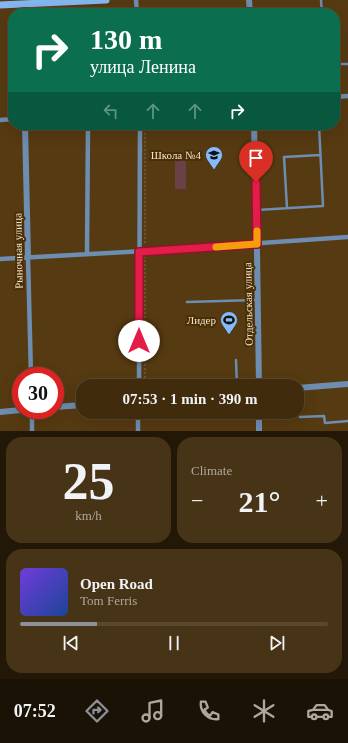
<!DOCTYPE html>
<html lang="en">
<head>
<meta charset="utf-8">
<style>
  body { margin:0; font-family:Georgia,serif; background:#473416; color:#f1f3f6; height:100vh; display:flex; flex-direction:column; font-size:15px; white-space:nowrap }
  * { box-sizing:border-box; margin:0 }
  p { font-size:13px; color:#aea79d }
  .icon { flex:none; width:22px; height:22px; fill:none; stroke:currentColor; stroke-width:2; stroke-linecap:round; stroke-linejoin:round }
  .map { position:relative; height:431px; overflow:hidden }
  .side { display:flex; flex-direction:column; gap:6px; padding:6px; background:#231807; flex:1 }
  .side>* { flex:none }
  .hud { position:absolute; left:8px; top:8px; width:332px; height:122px; border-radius:16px; box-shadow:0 4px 16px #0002,0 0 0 1px #59482e; background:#0b6e4f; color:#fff; overflow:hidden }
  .speed { position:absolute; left:12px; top:367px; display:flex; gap:8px; font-size:20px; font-weight:700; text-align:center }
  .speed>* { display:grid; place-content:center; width:52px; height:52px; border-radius:50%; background:#402c0d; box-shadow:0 4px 16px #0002,0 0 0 1px #59482e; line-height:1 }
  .speed .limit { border:6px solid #d22; background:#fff; color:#111 }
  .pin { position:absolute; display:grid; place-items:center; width:34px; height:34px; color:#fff; margin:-41px -17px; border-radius:50% 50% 50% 0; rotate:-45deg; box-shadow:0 0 4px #0007 }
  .pin .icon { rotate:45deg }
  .me { position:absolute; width:44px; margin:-22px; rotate:0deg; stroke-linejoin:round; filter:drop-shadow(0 0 3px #0008) }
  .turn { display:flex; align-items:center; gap:14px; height:84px; padding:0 16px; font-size:18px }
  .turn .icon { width:52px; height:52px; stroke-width:2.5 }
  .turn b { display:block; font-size:28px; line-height:34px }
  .lanes { display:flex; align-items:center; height:38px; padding:0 16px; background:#0003; justify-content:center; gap:20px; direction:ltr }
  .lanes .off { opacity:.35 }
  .big { font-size:30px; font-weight:700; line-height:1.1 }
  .side .widget { flex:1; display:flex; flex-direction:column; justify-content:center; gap:6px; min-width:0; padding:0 14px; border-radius:16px; background:#473416 }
  .side .dial { align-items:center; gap:0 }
  .dial b { font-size:52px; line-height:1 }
  .song { display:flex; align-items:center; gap:12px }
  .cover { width:48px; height:48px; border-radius:6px; background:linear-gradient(135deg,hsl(260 70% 55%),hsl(220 70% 35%)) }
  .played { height:4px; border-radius:2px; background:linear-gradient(90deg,#8c9099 25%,#59482e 25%) }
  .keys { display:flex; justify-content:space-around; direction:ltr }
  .heat { display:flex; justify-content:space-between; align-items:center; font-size:22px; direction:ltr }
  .side .tiles { flex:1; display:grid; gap:6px; grid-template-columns:1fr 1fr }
  .widget:last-child { grid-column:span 2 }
  .trip { position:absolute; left:76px; top:379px; width:228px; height:40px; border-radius:16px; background:#402c0d; box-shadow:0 4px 16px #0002,0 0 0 1px #59482e; font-weight:700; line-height:40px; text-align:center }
  .tab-bar { display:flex; height:64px; justify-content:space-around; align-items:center; background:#1a1205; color:#aea79d }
  .tab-bar .icon { width:28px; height:28px }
  .tab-bar .active { color:#8c9099 }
  .tab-bar b { font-size:18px; color:#f1f3f6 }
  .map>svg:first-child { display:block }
  .green { fill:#6a4146 }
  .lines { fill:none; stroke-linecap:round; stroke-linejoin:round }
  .path { stroke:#866d4a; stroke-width:1; stroke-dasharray:2 2; stroke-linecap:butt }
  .service { stroke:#6d8db1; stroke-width:2.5 }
  .minor { stroke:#6d8db1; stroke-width:4.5 }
  .tertiary { stroke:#6d8db1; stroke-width:6 }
  .secondary { stroke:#84b7f0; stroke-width:7 }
  .route-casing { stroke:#92132f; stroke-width:10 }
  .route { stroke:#e11d48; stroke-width:7 }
  .slow { stroke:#f59e0b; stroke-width:7 }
  .labels { text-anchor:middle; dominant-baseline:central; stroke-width:4; stroke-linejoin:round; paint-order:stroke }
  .poi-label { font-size:11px; fill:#f4e2cd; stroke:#4b2f04; text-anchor:end }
  .street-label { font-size:11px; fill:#f4e2cd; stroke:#4b2f04 }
</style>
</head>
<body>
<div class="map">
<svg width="348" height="431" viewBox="0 0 348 431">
  <rect width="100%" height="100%" fill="#563a11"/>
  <path class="green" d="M175 160H186V189H175Z"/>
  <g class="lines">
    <path class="path" d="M145 125V245
      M145 386V257"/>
    <path class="service" d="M321 0 322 13
      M335 64H348
      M287 208 284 157 320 155
      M257 210 323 206 319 125
      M187 302 257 300
      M236 360 237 386
      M300 417 324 416 325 423 348 421"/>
    <path class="minor" d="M136 0 137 13
      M335 97 348 96
      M0 120 13 119
      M87 254 88 125
      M28 257 31 376
      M0 259 145 251 348 237
      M139 386 140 125
      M32 410V431
      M138 431V412"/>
    <path class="tertiary" d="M249 0 250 13
      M23 4V13
      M25 125 28 257
      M254 125 257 252 259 386
      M297 388 348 384
      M55 407 83 405
      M0 412 21 410
      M259 412V431"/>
    <path class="secondary" d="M0 5 106 0"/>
  </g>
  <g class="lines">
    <defs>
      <path id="route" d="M139 341V252L257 244 256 182"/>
    </defs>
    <use href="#route" class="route-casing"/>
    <use href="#route" class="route"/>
    <path class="slow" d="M216 247 257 244V231"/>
  </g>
  <defs>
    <symbol id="school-pin" viewBox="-11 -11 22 30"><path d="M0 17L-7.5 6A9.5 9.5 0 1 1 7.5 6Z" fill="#84bcfb" stroke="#4b2f04"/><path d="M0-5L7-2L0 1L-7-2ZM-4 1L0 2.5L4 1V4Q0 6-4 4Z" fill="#111"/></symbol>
    <symbol id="stadium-pin" viewBox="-11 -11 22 30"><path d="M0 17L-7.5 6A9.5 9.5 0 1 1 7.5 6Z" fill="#84bcfb" stroke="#4b2f04"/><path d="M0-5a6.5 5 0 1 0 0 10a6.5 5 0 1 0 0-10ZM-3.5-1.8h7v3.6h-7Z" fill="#111"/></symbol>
  </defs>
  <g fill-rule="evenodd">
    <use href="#school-pin" x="204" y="145" width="20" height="27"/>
    <use href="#stadium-pin" x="219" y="310" width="20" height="27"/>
  </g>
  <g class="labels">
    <g class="poi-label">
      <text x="201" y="155">Школа №4</text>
      <text x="216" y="320">Лидер</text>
    </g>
    <g class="street-label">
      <text transform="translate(18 251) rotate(-91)">Рыночная улица</text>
      <text transform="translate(248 304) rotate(-91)">Отдельская улица</text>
    </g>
  </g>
</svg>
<div class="speed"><div class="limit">30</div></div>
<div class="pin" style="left:256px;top:182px;background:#d93025"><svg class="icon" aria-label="arrive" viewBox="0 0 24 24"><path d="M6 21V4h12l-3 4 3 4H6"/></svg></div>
<svg class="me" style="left:139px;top:341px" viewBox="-20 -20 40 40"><circle r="19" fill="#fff"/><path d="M0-13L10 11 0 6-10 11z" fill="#e11d48"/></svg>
<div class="trip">07:53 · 1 min · 390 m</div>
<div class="hud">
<div class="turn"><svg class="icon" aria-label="right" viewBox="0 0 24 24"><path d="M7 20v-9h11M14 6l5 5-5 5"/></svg><div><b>130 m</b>улица Ленина</div></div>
<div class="lanes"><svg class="icon off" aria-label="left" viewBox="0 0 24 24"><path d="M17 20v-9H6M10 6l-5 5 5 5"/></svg><svg class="icon off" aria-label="ahead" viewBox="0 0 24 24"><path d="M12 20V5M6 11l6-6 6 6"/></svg><svg class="icon off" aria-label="ahead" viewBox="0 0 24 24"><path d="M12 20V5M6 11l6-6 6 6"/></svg><svg class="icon" aria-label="right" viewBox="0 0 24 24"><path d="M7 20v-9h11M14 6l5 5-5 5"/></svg></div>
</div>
</div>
<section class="side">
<div class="tiles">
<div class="widget dial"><b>25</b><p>km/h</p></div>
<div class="widget"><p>Climate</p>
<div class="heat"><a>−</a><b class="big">21°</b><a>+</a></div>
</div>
<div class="widget">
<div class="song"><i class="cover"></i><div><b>Open Road</b><p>Tom Ferris</p></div></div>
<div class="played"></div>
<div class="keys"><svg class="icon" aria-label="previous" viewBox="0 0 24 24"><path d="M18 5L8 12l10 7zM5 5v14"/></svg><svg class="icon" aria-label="pause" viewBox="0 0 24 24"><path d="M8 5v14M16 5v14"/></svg><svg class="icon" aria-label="next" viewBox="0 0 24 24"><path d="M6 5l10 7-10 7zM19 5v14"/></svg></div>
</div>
</div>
</section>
<nav class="tab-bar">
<b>07:52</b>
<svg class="icon active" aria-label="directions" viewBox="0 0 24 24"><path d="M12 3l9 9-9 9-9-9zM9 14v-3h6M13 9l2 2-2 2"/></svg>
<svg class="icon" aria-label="music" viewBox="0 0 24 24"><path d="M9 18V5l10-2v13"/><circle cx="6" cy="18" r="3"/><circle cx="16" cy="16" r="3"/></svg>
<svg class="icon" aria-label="phone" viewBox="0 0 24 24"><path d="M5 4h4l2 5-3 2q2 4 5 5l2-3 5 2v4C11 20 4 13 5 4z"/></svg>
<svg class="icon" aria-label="climate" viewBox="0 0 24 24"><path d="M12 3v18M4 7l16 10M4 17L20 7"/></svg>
<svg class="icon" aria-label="car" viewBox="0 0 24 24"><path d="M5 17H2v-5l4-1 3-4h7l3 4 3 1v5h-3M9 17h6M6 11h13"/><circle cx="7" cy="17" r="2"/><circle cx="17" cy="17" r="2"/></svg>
</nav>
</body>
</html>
